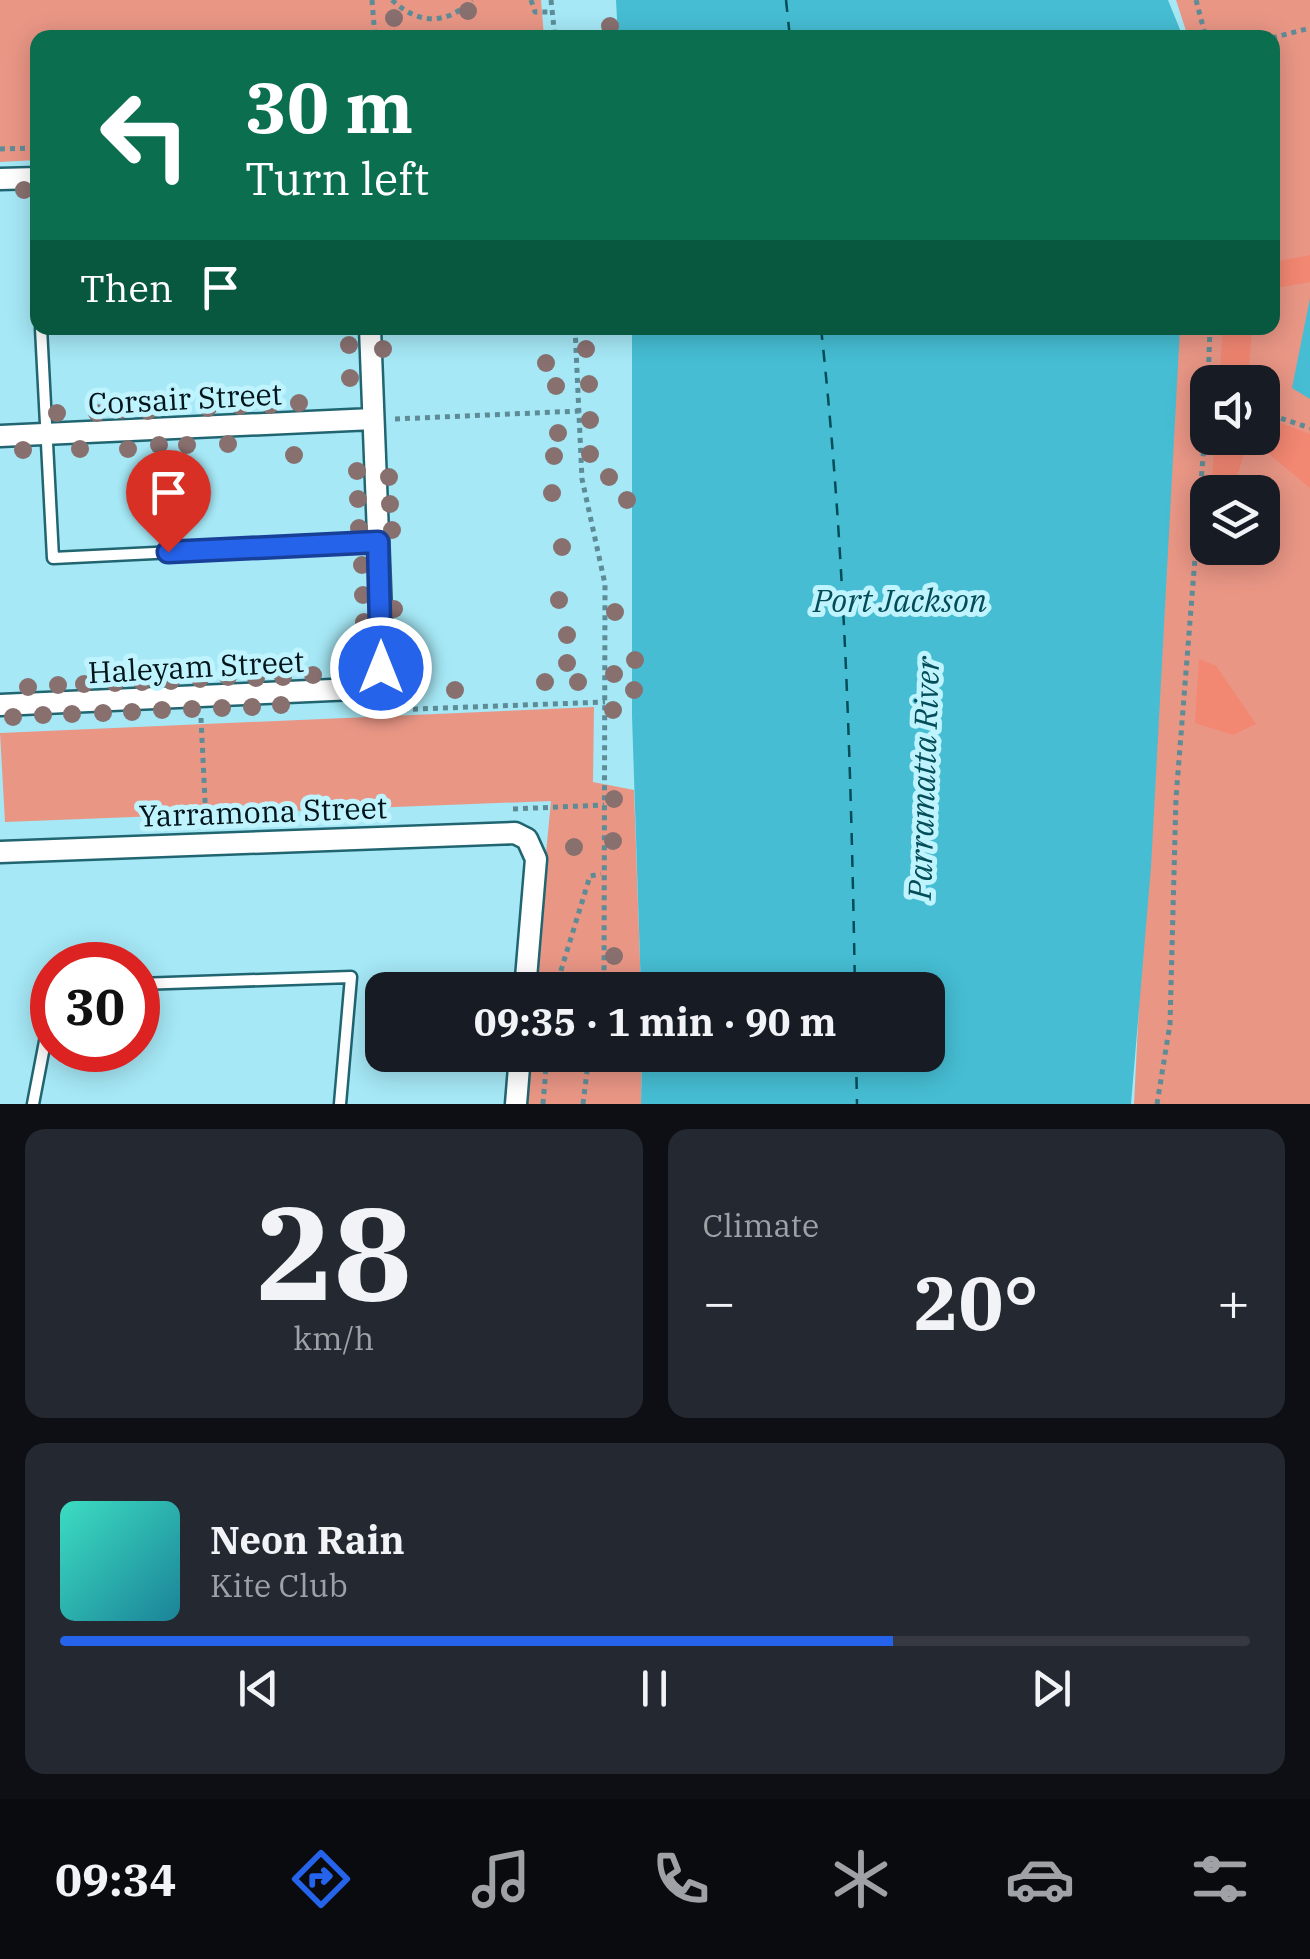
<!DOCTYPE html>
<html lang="en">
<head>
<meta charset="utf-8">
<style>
  body { margin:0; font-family:"IBM Plex Serif",serif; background:#242831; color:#f1f3f6; height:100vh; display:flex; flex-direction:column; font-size:38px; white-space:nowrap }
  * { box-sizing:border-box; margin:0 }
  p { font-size:32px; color:#9ea1a6 }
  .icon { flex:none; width:55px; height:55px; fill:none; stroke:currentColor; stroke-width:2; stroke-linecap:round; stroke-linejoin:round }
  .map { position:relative; height:1104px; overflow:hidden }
  .sheet { display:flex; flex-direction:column; gap:25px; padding:25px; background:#0d0f14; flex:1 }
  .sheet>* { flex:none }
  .guide { position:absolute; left:30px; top:30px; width:1250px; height:305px; border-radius:20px; box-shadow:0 5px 25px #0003; background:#0b6e4f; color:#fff; overflow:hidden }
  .buttons { position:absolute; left:1190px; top:365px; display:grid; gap:20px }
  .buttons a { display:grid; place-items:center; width:90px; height:90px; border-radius:20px; background:#171b24; box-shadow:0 5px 25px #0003; font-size:50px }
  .speed { position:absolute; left:30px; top:942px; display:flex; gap:20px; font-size:50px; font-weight:700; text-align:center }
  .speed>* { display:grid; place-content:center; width:130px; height:130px; border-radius:50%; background:#171b24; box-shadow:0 5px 25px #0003; line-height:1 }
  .speed .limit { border:15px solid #d22; background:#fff; color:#111 }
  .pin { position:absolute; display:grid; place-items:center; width:85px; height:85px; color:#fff; margin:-102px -42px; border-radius:50% 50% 50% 0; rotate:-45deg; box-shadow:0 0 10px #0007 }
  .pin .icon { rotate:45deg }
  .me { position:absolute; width:110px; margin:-55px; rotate:0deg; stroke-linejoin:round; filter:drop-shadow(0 0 8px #0008) }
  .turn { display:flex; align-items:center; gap:35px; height:210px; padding:0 50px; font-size:45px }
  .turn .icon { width:130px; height:130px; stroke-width:2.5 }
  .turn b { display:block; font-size:70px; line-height:85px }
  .then { display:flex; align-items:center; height:95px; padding:0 50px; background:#0003; gap:20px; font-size:38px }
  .big { font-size:75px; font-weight:700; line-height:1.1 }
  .sheet .card { flex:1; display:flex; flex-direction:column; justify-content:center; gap:15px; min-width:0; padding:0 35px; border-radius:20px; background:#242831 }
  .sheet .dial { align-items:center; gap:0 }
  .dial b { font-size:130px; line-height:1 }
  .song { display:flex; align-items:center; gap:30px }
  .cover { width:120px; height:120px; border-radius:15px; background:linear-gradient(135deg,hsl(170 70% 55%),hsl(190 70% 35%)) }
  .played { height:10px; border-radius:5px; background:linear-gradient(90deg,#2563eb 70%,#363941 70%) }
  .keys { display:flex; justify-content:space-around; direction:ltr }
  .heat { display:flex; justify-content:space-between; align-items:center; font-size:55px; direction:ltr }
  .sheet .tiles { flex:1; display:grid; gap:25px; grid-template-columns:1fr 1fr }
  .card:last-child { grid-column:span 2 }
  .trip { position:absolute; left:365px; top:972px; width:580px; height:100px; border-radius:20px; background:#171b24; box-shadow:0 5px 25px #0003; font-weight:700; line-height:100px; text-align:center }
  .dock { display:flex; height:160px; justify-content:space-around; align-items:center; background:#090b0e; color:#9ea1a6 }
  .dock .icon { width:70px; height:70px }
  .dock .on { color:#2563eb }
  .dock b { font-size:45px; color:#f1f3f6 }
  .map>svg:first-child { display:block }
  .green { fill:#e99685; fill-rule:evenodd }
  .forest { fill:#f28772 }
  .water { fill:#46bdd3 }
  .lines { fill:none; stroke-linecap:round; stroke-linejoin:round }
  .ferry { stroke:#034d59; stroke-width:2.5; stroke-dasharray:12 10; stroke-linecap:butt }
  .lane-casing { stroke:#216571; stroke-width:15 }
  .street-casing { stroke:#216571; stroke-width:25 }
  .path { stroke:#5e8c96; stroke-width:5; stroke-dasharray:5 5; stroke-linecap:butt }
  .lane { stroke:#fff; stroke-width:10 }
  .street { stroke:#fff; stroke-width:20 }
  .tree { fill:#88706f }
  .route-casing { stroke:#184099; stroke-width:25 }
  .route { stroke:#2563eb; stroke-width:18 }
  .labels { text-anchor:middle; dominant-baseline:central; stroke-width:10; stroke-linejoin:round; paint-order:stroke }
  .street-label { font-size:30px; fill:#001419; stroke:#bff3fe }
  .water-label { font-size:32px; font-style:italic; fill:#034d59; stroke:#bff3fe }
</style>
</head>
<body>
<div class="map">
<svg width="1310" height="1104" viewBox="0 0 1310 1104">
  <rect width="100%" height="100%" fill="#a6e8f6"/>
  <path class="green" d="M0 0H541L544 37 38 38 37 160 0 162Z
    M1176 0H1310V1104H1134L1173 328H1272V38L1188 37ZM1208 382H1262V438H1208ZM1208 492H1262V548H1208Z
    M594 707 593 782 634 790 641 990H533L551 801 5 822 0 733Z
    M527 1055H642L641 1104H523Z"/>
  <path class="forest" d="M1310 255V282L1275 288 1274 262Z
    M1223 328H1252L1248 382H1219Z
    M1263 416 1310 434V488L1250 438H1262Z
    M1215 438H1249L1232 492H1211Z
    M1199 659 1216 666 1256 724 1233 735 1195 723Z"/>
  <path class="water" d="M616 0H1168L1183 37H618Z
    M1310 298V399L1292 388Z
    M632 328H1180L1151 867 1131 1104H641L642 1055H928V990H641L632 716Z"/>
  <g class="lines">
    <path class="ferry" d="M786 0 790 38
      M821 328C845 547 851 769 855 990
      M856 1055 857 1104"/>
    <defs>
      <path id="lane" d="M41 328 53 558 378 542
        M138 984 351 977 340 1104
        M33 1104 52 1005"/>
      <path id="street" d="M0 179 38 178
        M0 436 373 419
        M0 705 354 689 373 681 383 664 370 328
        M0 852 515 833 527 839 536 859 525 990
        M516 1104 520 1055"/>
    </defs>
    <use href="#lane" class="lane-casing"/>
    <use href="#street" class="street-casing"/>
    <path class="path" d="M372 0 375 38
      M392 0C417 24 446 26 472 0
      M531 0 535 12H552
      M551 0 555 38
      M1196 0 1206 38
      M1272 38 1310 28
      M0 149 38 148
      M575 328 582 479 605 584 604 990
      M1208 382 1210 328
      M1262 412 1310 428
      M395 419 580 411
      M405 668 407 710
      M363 711 605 702
      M201 718 206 822
      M513 809 604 805
      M555 990 590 876 601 874
      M543 1104 547 1055
      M583 1104 589 1055
      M1157 1104 1170 1024 1176 798 1208 394"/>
    <use href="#lane" class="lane"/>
    <use href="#street" class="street"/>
  </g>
  <g class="tree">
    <circle cx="468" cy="11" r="9"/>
    <circle cx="394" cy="18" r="9"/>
    <circle cx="610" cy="26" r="9"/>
    <circle cx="24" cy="190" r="9"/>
    <circle cx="349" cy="345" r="9"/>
    <circle cx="383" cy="349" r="9"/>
    <circle cx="586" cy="349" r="9"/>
    <circle cx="546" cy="363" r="9"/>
    <circle cx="350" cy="378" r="9"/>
    <circle cx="589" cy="384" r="9"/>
    <circle cx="556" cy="386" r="9"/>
    <circle cx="299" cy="403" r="9"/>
    <circle cx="270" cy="405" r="9"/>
    <circle cx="240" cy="406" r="9"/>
    <circle cx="208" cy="408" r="9"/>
    <circle cx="121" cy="410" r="9"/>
    <circle cx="148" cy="411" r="9"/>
    <circle cx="57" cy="413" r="9"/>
    <circle cx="97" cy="413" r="9"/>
    <circle cx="590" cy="420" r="9"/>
    <circle cx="558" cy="433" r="9"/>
    <circle cx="228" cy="444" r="9"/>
    <circle cx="159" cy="445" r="9"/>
    <circle cx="187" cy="445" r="9"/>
    <circle cx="80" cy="449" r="9"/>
    <circle cx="128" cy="449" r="9"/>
    <circle cx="23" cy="450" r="9"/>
    <circle cx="590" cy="454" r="9"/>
    <circle cx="294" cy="455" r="9"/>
    <circle cx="554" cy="456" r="9"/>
    <circle cx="357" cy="471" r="9"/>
    <circle cx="389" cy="477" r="9"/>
    <circle cx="609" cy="477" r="9"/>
    <circle cx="552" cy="493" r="9"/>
    <circle cx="358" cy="499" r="9"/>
    <circle cx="627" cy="500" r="9"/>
    <circle cx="390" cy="504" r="9"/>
    <circle cx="359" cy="528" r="9"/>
    <circle cx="392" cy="530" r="9"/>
    <circle cx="562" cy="547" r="9"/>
    <circle cx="362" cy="565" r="9"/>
    <circle cx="363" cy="595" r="9"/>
    <circle cx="559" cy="600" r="9"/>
    <circle cx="394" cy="609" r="9"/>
    <circle cx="615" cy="612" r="9"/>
    <circle cx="364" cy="622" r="9"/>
    <circle cx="395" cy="634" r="9"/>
    <circle cx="567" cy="635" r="9"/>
    <circle cx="635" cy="660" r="9"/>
    <circle cx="567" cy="663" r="9"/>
    <circle cx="614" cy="674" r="9"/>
    <circle cx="313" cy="675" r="9"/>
    <circle cx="228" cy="677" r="9"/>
    <circle cx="283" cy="677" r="9"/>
    <circle cx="256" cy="678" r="9"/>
    <circle cx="200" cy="679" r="9"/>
    <circle cx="171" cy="681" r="9"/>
    <circle cx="142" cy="682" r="9"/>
    <circle cx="545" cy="682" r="9"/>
    <circle cx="578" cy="682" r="9"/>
    <circle cx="115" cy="683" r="9"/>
    <circle cx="84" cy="684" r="9"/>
    <circle cx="58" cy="685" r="9"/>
    <circle cx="28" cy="687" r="9"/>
    <circle cx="455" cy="690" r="9"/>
    <circle cx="634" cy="690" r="9"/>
    <circle cx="414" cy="692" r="9"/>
    <circle cx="379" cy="701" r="9"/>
    <circle cx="281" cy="705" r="9"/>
    <circle cx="252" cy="707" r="9"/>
    <circle cx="222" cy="708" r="9"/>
    <circle cx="192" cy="709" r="9"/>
    <circle cx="162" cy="710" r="9"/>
    <circle cx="613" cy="710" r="9"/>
    <circle cx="132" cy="712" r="9"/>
    <circle cx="103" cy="713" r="9"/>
    <circle cx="72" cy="714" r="9"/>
    <circle cx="43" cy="715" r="9"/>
    <circle cx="13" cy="717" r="9"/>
    <circle cx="614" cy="799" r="9"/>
    <circle cx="613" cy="841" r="9"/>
    <circle cx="574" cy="847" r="9"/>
    <circle cx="614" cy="956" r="9"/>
  </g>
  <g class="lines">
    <defs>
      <path id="route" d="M168 552 378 542 381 668"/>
    </defs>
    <use href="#route" class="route-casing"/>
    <use href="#route" class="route"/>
  </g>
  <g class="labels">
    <g class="street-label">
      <text transform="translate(185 398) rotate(-3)">Corsair Street</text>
      <text transform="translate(196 666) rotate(-3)">Haleyam Street</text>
      <text transform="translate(263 811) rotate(-2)">Yarramona Street</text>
    </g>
    <g class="water-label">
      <text x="900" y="600">Port Jackson</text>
      <text transform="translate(923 778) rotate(-88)">Parramatta River</text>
    </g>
  </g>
</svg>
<div class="buttons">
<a><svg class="icon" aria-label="sound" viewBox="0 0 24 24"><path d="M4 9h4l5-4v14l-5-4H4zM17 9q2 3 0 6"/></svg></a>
<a><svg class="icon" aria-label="layers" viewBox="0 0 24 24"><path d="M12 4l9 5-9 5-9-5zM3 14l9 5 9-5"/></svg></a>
</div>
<div class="speed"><div class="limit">30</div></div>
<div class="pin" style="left:168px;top:552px;background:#d93025"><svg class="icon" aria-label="arrive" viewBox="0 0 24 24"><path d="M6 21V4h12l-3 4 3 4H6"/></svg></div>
<svg class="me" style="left:381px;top:668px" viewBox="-20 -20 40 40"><circle r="17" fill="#2563eb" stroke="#fff" stroke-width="3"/><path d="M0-11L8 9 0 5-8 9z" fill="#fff"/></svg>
<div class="trip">09:35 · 1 min · 90 m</div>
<div class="guide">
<div class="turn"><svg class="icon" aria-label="left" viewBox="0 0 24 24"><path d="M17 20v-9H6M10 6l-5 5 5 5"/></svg><div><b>30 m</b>Turn left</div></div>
<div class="then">Then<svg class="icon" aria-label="arrive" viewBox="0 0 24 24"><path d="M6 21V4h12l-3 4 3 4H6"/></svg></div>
</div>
</div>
<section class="sheet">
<div class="tiles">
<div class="card dial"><b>28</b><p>km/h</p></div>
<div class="card"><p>Climate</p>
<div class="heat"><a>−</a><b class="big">20°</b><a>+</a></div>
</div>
<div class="card">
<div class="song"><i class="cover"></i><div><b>Neon Rain</b><p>Kite Club</p></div></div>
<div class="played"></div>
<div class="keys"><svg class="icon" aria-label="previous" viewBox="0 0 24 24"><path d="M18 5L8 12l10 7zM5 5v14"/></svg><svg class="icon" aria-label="pause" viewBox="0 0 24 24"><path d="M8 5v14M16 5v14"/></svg><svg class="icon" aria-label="next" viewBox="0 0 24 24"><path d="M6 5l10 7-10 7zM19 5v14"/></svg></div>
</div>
</div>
</section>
<nav class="dock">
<b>09:34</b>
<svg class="icon on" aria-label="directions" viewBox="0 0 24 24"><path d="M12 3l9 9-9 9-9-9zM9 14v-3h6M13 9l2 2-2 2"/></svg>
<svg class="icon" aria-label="music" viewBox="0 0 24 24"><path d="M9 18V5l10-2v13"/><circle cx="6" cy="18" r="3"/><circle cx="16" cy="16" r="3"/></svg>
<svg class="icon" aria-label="phone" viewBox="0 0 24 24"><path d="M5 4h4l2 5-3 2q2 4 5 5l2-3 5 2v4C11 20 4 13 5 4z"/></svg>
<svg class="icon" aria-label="climate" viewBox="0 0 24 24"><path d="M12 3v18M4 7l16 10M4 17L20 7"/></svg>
<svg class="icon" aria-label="car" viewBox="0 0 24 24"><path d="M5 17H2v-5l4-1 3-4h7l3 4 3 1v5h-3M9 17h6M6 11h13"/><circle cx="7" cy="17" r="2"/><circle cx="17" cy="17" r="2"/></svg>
<svg class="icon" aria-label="filters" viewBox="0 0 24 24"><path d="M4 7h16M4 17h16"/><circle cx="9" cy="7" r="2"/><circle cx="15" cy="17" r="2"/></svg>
</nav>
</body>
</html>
